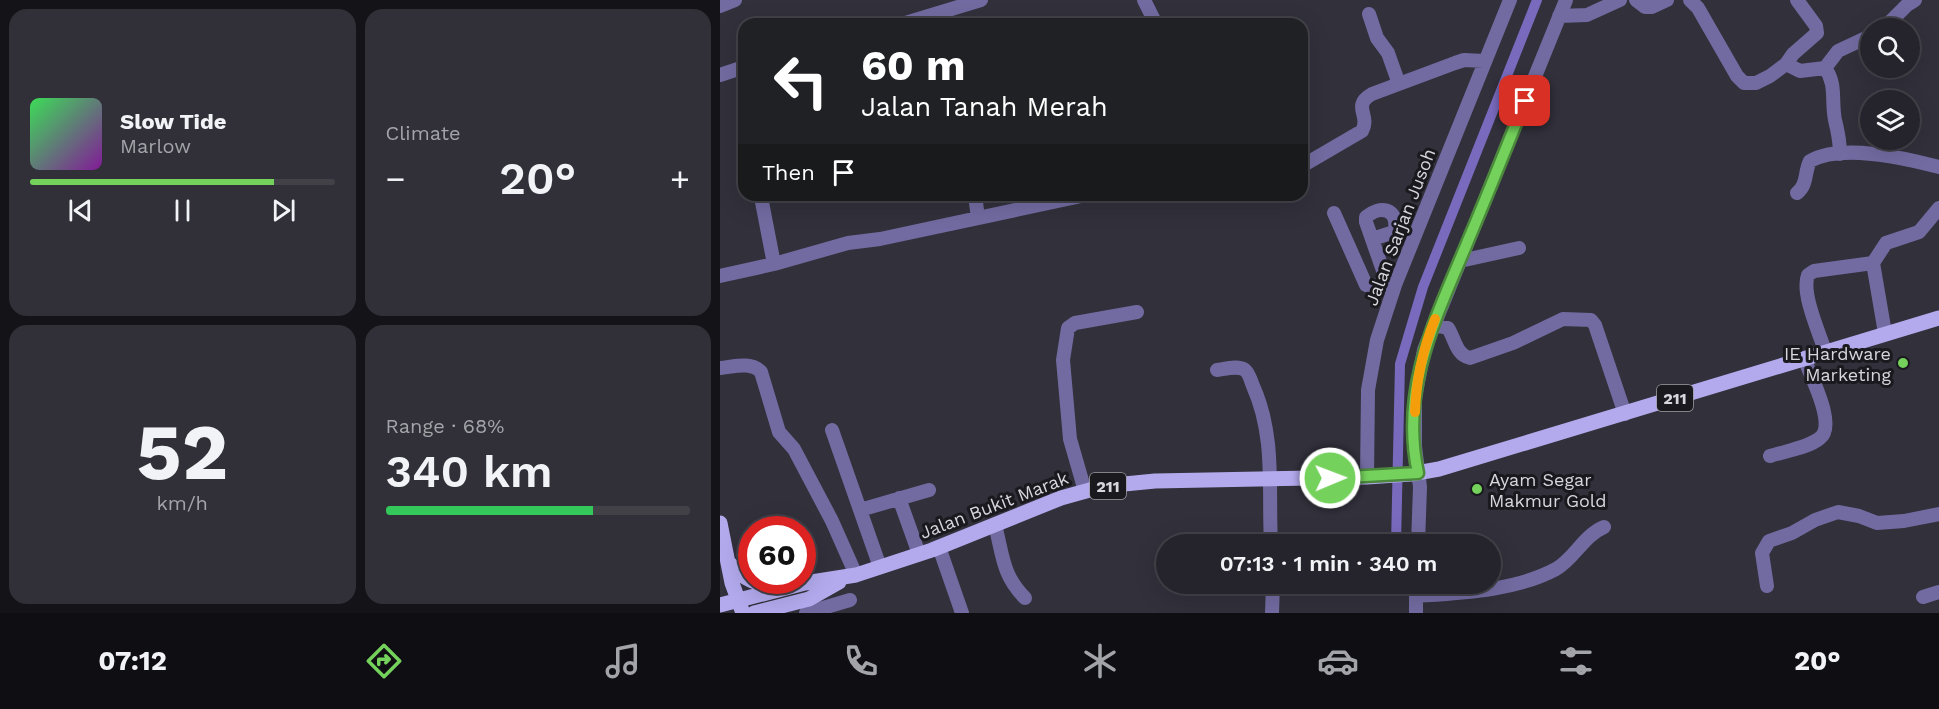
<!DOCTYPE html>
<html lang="en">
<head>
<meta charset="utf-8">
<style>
  body { margin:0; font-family:"Work Sans",sans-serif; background:#313038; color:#f1f3f6; height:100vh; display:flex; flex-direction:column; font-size:22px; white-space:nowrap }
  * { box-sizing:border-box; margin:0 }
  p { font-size:20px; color:#a3a4a9 }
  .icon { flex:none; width:33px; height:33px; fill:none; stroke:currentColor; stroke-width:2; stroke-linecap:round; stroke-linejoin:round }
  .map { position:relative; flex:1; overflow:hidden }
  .details { display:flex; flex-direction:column; gap:9px; padding:9px; background:#141418; width:720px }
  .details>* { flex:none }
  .top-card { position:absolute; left:18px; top:18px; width:570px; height:183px; border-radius:18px; box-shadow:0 6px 24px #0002,0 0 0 2px #424148; background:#202124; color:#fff; overflow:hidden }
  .fabs { position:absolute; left:1140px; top:18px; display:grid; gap:12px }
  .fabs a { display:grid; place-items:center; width:60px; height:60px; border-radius:50%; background:#25242c; box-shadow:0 6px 24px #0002,0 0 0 2px #424148; font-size:30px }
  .speed { position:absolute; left:18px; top:516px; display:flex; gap:12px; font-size:30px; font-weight:700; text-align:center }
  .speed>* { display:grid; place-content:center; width:78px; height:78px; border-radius:50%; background:#25242c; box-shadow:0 6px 24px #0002,0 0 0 2px #424148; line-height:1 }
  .speed .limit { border:9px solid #d22; background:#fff; color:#111 }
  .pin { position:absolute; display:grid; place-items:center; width:51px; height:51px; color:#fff; margin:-26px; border-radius:12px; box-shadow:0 3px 9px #0006 }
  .me { position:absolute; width:66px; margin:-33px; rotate:89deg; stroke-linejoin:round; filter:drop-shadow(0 0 4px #0008) }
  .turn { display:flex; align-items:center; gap:21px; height:126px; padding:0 24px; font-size:27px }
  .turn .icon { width:78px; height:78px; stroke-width:2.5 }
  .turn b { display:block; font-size:42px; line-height:51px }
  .then { display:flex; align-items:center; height:57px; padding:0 24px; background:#0003; gap:12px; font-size:22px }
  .big { font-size:45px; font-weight:600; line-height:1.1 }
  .details .card { flex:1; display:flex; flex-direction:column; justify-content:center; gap:9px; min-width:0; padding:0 21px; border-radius:18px; background:#313038 }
  .details .dial { align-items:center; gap:0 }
  .dial b { font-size:78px; line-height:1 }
  .song { display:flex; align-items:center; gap:18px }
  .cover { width:72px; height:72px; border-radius:9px; background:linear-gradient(135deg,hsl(130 70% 55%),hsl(290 70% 35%)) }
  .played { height:6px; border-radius:3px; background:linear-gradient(90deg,#74d25c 80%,#424148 80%) }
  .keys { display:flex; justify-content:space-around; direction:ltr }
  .heat { display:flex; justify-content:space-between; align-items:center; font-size:33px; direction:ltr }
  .charge { height:9px; border-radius:4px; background:linear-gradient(90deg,#34c759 68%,#424148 0) }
  .details .tiles { flex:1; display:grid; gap:9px; grid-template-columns:repeat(2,1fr) }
  .trip { position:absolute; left:436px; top:534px; width:345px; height:60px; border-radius:30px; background:#25242c; box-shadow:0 6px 24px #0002,0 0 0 2px #424148; font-weight:600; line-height:60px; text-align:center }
  .tabs { display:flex; height:96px; justify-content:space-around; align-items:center; background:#0f0e12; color:#a3a4a9 }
  .tabs .icon { width:42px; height:42px }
  .tabs .on { color:#74d25c }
  .tabs b { font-size:27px; color:#f1f3f6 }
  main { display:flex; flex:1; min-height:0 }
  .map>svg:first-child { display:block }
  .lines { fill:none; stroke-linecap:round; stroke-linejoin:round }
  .canal { stroke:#796abe; stroke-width:10 }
  .minor { stroke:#726ba1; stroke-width:14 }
  .major { stroke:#b2aaed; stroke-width:15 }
  .route-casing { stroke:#4b883c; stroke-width:15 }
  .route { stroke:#74d25c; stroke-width:10 }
  .slow { stroke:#f59e0b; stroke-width:10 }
  .poi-dot { fill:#74d25c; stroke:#19191e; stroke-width:2 }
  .labels { text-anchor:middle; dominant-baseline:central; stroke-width:6; stroke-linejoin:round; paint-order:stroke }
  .shield { fill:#19191e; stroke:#9e9da4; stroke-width:1.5 }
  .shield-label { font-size:16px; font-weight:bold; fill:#d7d6dd }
  .street-label { font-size:18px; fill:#d7d6dd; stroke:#19191e }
  .poi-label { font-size:18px; fill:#d7d6dd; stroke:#19191e; text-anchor:end }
</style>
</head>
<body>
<main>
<section class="details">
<div class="tiles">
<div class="card">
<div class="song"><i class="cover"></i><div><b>Slow Tide</b><p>Marlow</p></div></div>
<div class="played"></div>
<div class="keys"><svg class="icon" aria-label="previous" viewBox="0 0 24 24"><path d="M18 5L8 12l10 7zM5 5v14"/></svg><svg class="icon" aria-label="pause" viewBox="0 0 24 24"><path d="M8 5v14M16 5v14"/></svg><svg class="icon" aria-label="next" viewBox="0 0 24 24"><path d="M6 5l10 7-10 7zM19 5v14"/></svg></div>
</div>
<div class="card"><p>Climate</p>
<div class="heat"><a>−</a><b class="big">20°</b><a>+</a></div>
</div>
<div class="card dial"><b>52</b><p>km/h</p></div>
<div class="card"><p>Range · 68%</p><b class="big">340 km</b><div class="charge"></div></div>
</div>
</section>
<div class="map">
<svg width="1219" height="613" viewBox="0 0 1219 613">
  <rect width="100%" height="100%" fill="#31303b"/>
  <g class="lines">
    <path class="canal" d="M676 544 680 364 703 287 817 0"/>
    <path class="minor" d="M424 0 436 24
      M916 0 925 7H932L947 0
      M970 0 978 8 1017 76 1024 83H1036L1050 76 1066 64 1073 54 1097 33 1096 26 1077 0
      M0 6 15 0
      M649 14 657 38 668 53 679 84
      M839 16 867 15 900 0
      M182 24 261 0
      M1164 28 1187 5 1195 0
      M1066 64 1080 71 1105 68 1118 51 1150 36
      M1105 68C1117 84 1111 101 1115 120 1118 132 1120 141 1120 154
      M0 75 24 67
      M582 166 642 131C651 115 631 106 652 94L735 63 744 60 764 61
      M1077 193C1088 184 1084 173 1090 161 1122 143 1185 158 1219 167
      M255 195 258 218
      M41 197 54 264
      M614 213 646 285 652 286 667 282 674 285
      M652 239 671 233 675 230C678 208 660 205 646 217V222L667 282
      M740 261 799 248
      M0 276 54 264 128 243 160 239 366 195
      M713 325 728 328C735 339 736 355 750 358L793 343 843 319 871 320 875 325 905 414
      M1165 333 1153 263 1166 243 1199 232 1219 208
      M1105 351C1099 332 1081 293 1088 275L1094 271 1153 263
      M0 368C13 367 31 361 41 372L59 432 74 449 112 521 136 575
      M497 370C505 369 518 365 525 370 529 373 531 381 533 386 556 437 548 490 551 544
      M112 430 160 567
      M1050 456C1065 451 1088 448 1100 438 1117 425 1090 375 1084 358
      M647 477 648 390 657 340 675 285 790 0
      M365 491 350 439 343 360 348 328 355 323 417 312
      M179 498 199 554
      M140 510 209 490
      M275 525C283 555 282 575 305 598
      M698 544 700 487 695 446V398L704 350 846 0
      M219 547 242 613
      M1047 586 1042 553 1049 541 1072 533 1095 520 1118 512 1139 516 1157 523 1184 521 1219 514
      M696 596C741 593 795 591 836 569 855 558 863 536 884 527
      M1203 597 1219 592
      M86 613 130 600
      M552 613 553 584
      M696 613V584"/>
    <path class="major" d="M0 523 12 583 23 613
      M9 563C23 579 38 587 61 585
      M0 605 85 583 136 575 212 550 341 498 384 486 435 481 647 477 691 474 719 469 1219 318
      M34 613 89 599 119 582"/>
  </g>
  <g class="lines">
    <defs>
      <path id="route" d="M610 478 698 473C679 386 718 314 750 236 769 191 787 146 805 101"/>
    </defs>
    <use href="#route" class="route-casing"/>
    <use href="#route" class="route"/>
    <path class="slow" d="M695 412C696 380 703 349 715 319"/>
  </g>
  <g class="poi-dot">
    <circle cx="1183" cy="363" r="6"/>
    <circle cx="757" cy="489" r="6"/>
  </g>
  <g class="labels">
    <g class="shield">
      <rect x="937" y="385" width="36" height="26" rx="4.5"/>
      <rect x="370" y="473" width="36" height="26" rx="4.5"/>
    </g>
    <g class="shield-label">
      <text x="955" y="398">211</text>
      <text x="388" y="486">211</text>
    </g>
    <g class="street-label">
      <text transform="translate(680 227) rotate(-69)">Jalan Sarjan Jusoh</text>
      <text transform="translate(274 505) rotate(-21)">Jalan Bukit Marak</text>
    </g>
    <g class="poi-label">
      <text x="1171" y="353">IE Hardware<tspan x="1171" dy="21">Marketing</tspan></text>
      <text x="769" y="479" text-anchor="start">Ayam Segar<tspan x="769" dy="21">Makmur Gold</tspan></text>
    </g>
  </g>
</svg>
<div class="fabs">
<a><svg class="icon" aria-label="search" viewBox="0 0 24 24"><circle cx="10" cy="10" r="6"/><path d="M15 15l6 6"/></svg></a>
<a><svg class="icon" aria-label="layers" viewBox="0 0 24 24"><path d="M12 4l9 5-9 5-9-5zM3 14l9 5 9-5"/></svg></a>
</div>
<div class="speed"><div class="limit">60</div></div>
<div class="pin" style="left:805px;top:101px;background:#d93025"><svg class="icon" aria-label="arrive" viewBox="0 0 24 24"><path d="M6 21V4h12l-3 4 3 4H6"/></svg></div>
<svg class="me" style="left:610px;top:478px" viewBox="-20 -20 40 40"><circle r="17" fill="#74d25c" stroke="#fff" stroke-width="3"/><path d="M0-11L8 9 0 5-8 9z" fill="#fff"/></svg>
<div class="trip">07:13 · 1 min · 340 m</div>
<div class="top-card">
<div class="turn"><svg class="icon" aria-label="left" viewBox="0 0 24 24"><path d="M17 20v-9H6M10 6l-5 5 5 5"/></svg><div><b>60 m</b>Jalan Tanah Merah</div></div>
<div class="then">Then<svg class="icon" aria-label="arrive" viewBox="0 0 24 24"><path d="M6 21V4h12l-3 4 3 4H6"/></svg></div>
</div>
</div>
</main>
<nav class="tabs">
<b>07:12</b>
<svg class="icon on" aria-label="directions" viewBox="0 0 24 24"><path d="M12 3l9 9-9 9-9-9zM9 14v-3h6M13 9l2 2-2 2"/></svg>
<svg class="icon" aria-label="music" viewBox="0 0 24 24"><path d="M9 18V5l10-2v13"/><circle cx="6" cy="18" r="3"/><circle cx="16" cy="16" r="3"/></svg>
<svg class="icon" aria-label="phone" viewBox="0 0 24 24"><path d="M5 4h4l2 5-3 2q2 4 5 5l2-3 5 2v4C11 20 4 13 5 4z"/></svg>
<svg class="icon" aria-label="climate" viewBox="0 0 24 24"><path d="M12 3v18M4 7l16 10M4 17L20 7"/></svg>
<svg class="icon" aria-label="car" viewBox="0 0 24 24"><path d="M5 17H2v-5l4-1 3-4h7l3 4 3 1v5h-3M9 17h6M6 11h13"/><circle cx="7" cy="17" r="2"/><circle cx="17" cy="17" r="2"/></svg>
<svg class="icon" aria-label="filters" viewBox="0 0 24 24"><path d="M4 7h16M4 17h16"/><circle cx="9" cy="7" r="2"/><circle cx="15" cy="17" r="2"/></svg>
<b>20°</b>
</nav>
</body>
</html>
